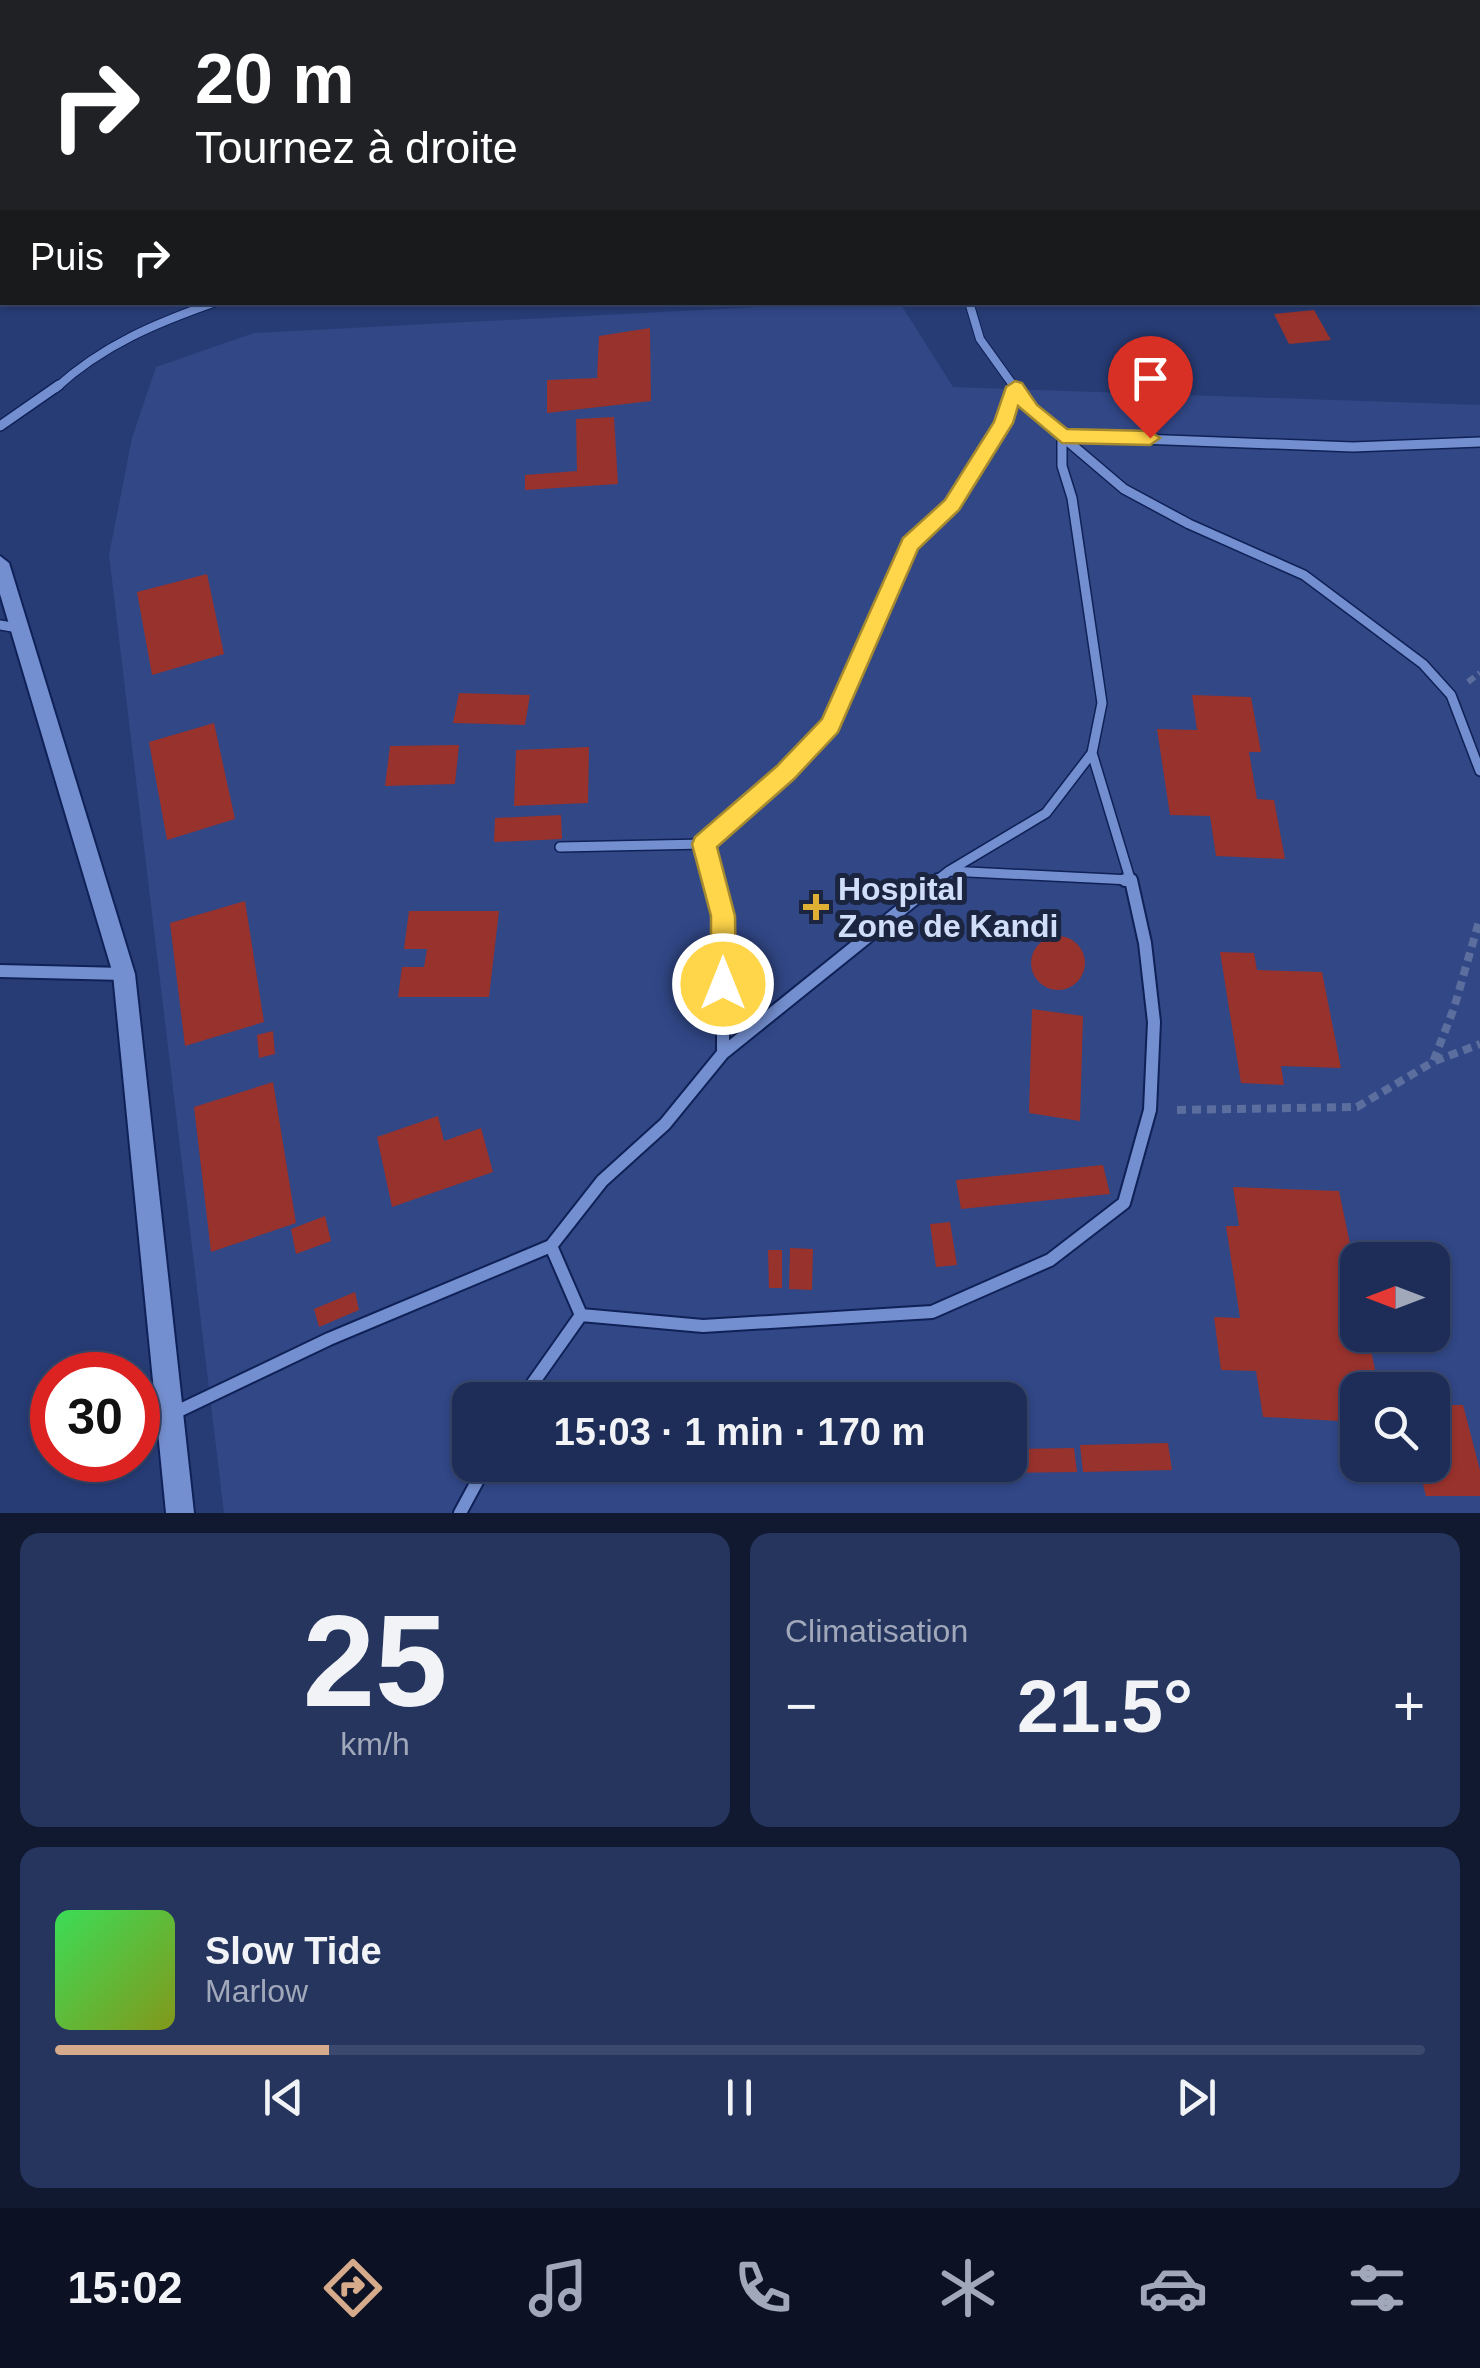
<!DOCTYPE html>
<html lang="fr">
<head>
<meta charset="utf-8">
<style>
  body { margin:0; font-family:Helvetica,sans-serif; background:#25355e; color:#f1f3f6; height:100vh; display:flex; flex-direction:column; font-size:38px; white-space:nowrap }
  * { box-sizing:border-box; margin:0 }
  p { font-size:32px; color:#a0a8ba }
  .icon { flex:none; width:55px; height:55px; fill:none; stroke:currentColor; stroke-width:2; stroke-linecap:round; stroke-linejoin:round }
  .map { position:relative; height:1513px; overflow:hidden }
  .side { display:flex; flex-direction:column; gap:20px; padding:20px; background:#101930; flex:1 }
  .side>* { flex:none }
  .top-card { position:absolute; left:0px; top:0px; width:1480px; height:305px; box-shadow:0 2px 8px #0004,0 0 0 2px #3b496e; background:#202124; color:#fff; overflow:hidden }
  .needle { width:65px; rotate:270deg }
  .tools { position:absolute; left:1340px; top:1242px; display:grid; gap:20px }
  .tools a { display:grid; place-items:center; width:110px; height:110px; border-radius:20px; background:#1d2d58; box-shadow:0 2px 8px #0004,0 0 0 2px #3b496e; font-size:50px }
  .speed { position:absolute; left:30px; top:1352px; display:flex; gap:20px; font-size:50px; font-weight:700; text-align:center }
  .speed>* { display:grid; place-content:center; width:130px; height:130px; border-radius:50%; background:#1d2d58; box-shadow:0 2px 8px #0004,0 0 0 2px #3b496e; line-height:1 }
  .speed .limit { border:15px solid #d22; background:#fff; color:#111 }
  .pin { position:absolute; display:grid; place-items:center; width:85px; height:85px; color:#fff; margin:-102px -42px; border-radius:50% 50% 50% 0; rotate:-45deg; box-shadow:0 0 10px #0007 }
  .pin .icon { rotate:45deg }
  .me { position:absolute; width:110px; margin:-55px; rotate:0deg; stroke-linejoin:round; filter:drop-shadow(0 0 8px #0008) }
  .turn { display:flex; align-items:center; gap:35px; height:210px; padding:0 30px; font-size:45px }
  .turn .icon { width:130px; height:130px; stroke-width:2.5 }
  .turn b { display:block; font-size:70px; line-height:85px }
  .then { display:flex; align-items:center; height:95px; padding:0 30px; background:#0003; gap:20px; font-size:38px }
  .big { font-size:75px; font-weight:700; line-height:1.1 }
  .side .tile { flex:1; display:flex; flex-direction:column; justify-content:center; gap:15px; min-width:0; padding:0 35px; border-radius:20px; background:#25355e }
  .side .dial { align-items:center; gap:0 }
  .dial b { font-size:130px; line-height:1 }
  .song { display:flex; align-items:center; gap:30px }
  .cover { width:120px; height:120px; border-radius:15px; background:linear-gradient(135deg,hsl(130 70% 55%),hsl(70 70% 35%)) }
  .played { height:10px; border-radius:5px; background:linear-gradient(90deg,#d6ab8b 20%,#3b496e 20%) }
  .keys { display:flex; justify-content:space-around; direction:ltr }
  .heat { display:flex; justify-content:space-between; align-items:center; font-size:55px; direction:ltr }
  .side .tiles { flex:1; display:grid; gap:20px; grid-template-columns:1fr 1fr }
  .tile:last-child { grid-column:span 2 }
  .trip { position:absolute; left:452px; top:1382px; width:575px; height:100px; border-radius:20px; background:#1d2d58; box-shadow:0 2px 8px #0004,0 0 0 2px #3b496e; font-weight:700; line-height:100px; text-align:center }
  .tabs { display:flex; height:160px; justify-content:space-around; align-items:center; background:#0c1223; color:#a0a8ba }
  .tabs .icon { width:70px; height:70px }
  .tabs .selected { color:#d6ab8b }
  .tabs b { font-size:45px; color:#f1f3f6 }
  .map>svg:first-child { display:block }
  .built { fill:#314786; fill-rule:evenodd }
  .building { fill:#98322d }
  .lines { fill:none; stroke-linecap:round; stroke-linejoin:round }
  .street-far2-casing { stroke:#0f2157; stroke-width:10 }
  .street-far1-casing { stroke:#0f2157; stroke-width:12 }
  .street-casing { stroke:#0f2157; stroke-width:16 }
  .secondary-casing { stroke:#0f2157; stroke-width:4 }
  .path-far1 { stroke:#5b6e9e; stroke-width:6; stroke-dasharray:8 5; stroke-linecap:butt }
  .path { stroke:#5b6e9e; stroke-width:8; stroke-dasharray:9 6; stroke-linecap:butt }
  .street-far2 { stroke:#748fcf; stroke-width:8 }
  .street-far1 { stroke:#748fcf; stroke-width:9 }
  .street { stroke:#748fcf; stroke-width:12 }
  .secondary { fill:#748fcf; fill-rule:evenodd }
  .route { fill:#ffd54a; stroke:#a68a30; stroke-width:2.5 }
  .poi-dot { fill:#e0b034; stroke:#1b253f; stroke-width:4 }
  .labels { text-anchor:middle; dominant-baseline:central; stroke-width:10; stroke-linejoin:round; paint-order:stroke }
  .poi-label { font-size:32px; font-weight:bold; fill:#d1def9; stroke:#1b253f; text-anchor:start }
</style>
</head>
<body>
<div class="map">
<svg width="1480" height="1513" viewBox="0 0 1480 1513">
  <rect width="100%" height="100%" fill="#273c75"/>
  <path class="built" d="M837 303H900L953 387 1480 405V1513H224L109 555 132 438 156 367 254 333ZM1358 1260H1432V1335H1358ZM1358 1390H1432V1465H1358ZM470 1400H1010V1465H470Z"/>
  <path class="building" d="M1314 310 1331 340 1289 344 1274 314Z
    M650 328 651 401 547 413V380L597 378 599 336Z
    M614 417 618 484 525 490V475L577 471 576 419Z
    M207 574 224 654 152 675 137 592Z
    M459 693 530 695 525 725 453 723Z
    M1192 695 1251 697 1261 752H1249L1257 799 1274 800 1285 859 1216 856 1210 816 1170 815 1157 729 1197 730Z
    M214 723 235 819 167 840 149 742Z
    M459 745 455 784 385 786 390 746Z
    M589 747 588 803 514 806 516 750Z
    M561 815 562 839 494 842 495 818Z
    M245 901 264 1022 185 1046 170 923Z
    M409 911H499L489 997H398L402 967H424L427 949H404Z
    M1031 963a27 27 0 1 1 54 0a27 27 0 1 1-54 0Z
    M1220 952 1254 953 1257 970 1322 972 1341 1068 1281 1066 1284 1085 1241 1083Z
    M1032 1009 1083 1016 1080 1121 1029 1113Z
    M273 1031 275 1054 259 1058 257 1035Z
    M273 1082 296 1223 211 1252 194 1107Z
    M438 1116 444 1141 481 1128 493 1172 392 1207 377 1137Z
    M1103 1165 1110 1194 961 1209 956 1180Z
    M1233 1187 1339 1191 1358 1282V1335H1368L1379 1390H1358V1422L1263 1417 1256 1371 1221 1370 1214 1317 1240 1318 1226 1226H1239Z
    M325 1216 331 1241 296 1254 291 1229Z
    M950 1222 957 1265 936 1267 930 1224Z
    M790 1248 813 1249 812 1290 789 1289Z
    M768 1250H782V1288H769Z
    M355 1292 359 1310 319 1327 314 1309Z
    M1432 1405H1463L1480 1470V1496H1426L1418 1465H1432Z
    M1168 1443 1172 1470 1083 1472 1080 1445Z
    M1074 1448 1077 1472 985 1473V1465H1010V1449Z"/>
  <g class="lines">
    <defs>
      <path id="street-far2" d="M1224 2 1229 0
        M969 302 980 339 1015 388
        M56 388C103 345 156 323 216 302"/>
      <path id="street-far1" d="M1013 385 1031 410 1124 489 1189 524 1304 575 1423 664 1451 695 1480 771
        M0 426 59 385
        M0 625 18 628
        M1092 753 1131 882
        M560 847 704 844
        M949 871 1046 813 1092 753 1102 703 1072 498 1062 466V436L1353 447 1480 442
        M714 882 704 844 831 725 910 544 952 505 1003 423 1015 387
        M935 882 949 871 1131 880"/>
      <path id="street" d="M713 880 723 916V1053
        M1125 880H1131
        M0 971 124 974
        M551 1246 602 1181 665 1124 723 1053 938 880
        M581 1315 703 1326 932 1312 1050 1260 1124 1203 1150 1110 1154 1022 1145 943 1131 880
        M521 1400 581 1315
        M172 1414 329 1339 551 1246 581 1315
        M460 1513 486 1465"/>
      <path id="secondary" d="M0 556 9 563 135 974 194 1513H166L113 974 0 594Z"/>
    </defs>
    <use href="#street-far2" class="street-far2-casing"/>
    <use href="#street-far1" class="street-far1-casing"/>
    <use href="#street" class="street-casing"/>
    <use href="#secondary" class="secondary-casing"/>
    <path class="path-far1" d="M1468 682 1480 673"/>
    <path class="path" d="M1435 1061 1480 1044
      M1177 1110 1357 1107 1433 1062 1454 1008 1480 918"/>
    <use href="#street-far2" class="street-far2"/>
    <use href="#street-far1" class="street-far1"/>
    <use href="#street" class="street"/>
    <use href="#secondary" class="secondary"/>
  </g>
  <path class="route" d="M1015 381 1022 383 1037 405 1067 429 1150 431 1160 438 1150 445 1062 443 1018 406 1013 423 959 510 918 549 838 732 794 779 717 847 735 916 736 984 732 993 723 996 714 993 711 984V916L692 844 695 837 777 766 822 719 903 538 945 500 994 422 1006 387Z"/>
  <path class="poi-dot" d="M811 892h10v10h10v10h-10v10h-10v-10h-10v-10h10z"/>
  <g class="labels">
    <g class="poi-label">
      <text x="838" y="889">Hospital<tspan x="838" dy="37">Zone de Kandi</tspan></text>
    </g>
  </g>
</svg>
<div class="tools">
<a><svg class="needle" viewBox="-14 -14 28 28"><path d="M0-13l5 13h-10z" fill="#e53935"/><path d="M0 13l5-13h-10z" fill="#a0a8ba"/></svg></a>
<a><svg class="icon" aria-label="search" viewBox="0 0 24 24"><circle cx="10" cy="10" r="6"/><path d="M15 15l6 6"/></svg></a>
</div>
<div class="speed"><div class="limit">30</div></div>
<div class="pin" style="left:1150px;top:438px;background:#d93025"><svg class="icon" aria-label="arrive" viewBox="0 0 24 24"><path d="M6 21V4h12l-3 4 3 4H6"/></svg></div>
<svg class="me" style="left:723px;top:984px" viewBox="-20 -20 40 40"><circle r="17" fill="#ffd54a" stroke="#fff" stroke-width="3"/><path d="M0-11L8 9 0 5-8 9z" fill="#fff"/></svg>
<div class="trip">15:03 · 1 min · 170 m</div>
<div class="top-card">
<div class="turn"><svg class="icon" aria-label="right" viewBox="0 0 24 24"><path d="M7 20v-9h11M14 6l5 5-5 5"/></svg><div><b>20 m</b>Tournez à droite</div></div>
<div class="then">Puis<svg class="icon" aria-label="right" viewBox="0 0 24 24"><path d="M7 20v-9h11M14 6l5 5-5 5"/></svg></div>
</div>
</div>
<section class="side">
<div class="tiles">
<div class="tile dial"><b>25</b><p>km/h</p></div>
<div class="tile"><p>Climatisation</p>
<div class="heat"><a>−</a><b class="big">21.5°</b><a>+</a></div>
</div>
<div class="tile">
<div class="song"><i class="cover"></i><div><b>Slow Tide</b><p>Marlow</p></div></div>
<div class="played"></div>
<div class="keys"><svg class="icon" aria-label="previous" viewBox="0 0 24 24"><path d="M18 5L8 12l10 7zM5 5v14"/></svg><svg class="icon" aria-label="pause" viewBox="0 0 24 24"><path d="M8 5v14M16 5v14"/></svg><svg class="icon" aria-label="next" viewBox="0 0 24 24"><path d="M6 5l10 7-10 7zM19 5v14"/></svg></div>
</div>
</div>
</section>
<nav class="tabs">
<b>15:02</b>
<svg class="icon selected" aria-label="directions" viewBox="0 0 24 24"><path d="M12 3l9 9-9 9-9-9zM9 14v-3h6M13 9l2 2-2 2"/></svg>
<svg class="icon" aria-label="music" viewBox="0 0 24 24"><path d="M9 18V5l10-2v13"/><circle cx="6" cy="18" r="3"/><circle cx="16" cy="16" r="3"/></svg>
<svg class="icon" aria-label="phone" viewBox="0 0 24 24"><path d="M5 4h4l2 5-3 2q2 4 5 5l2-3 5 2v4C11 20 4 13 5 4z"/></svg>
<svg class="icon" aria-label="climate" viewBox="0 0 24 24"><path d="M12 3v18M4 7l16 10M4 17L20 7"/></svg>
<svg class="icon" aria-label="car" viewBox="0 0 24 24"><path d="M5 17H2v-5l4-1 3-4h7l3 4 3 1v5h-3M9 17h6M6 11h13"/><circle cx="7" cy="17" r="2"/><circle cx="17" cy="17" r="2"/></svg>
<svg class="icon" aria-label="filters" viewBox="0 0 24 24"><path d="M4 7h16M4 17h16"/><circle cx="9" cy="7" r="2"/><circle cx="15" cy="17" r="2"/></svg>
</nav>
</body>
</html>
